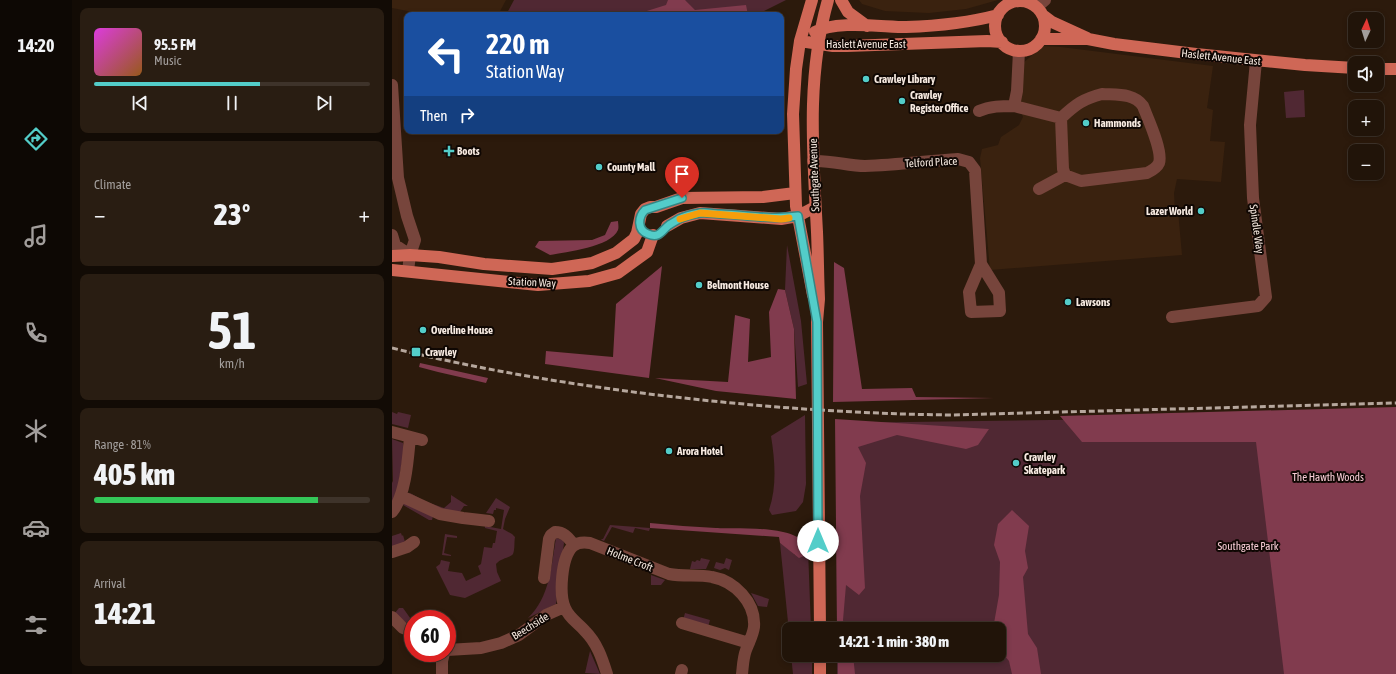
<!DOCTYPE html>
<html lang="en">
<head>
<meta charset="utf-8">
<style>
  body { margin:0; font-family:"Asap Condensed",sans-serif; background:#291d12; color:#f1f3f6; height:100vh; display:flex; flex-direction:column; font-size:15px; white-space:nowrap }
  * { box-sizing:border-box; margin:0 }
  p { font-size:13px; color:#a29e9c }
  .icon { flex:none; width:22px; height:22px; fill:none; stroke:currentColor; stroke-width:2; stroke-linecap:round; stroke-linejoin:round }
  .map { position:relative; flex:1; overflow:hidden }
  .sheet { display:flex; flex-direction:column; gap:8px; padding:8px; background:#120b05; width:320px }
  .sheet>* { flex:none }
  .hud { position:absolute; left:12px; top:12px; width:380px; height:122px; border-radius:8px; box-shadow:0 2px 6px #0003,0 0 0 1px #3e332a; background:#1a4fa0; color:#fff; overflow:hidden }
  .needle { width:26px; rotate:4deg }
  .buttons { position:absolute; left:956px; top:12px; display:grid; gap:8px }
  .buttons a { display:grid; place-items:center; width:36px; height:36px; border-radius:8px; background:#211409; box-shadow:0 2px 6px #0003,0 0 0 1px #3e332a; font-size:20px }
  .speed { position:absolute; left:12px; top:610px; display:flex; gap:8px; font-size:20px; font-weight:700; text-align:center }
  .speed>* { display:grid; place-content:center; width:52px; height:52px; border-radius:50%; background:#211409; box-shadow:0 2px 6px #0003,0 0 0 1px #3e332a; line-height:1 }
  .speed .limit { border:6px solid #d22; background:#fff; color:#111 }
  .pin { position:absolute; display:grid; place-items:center; width:34px; height:34px; color:#fff; margin:-41px -17px; border-radius:50% 50% 50% 0; rotate:-45deg; box-shadow:0 0 4px #0007 }
  .pin .icon { rotate:45deg }
  .me { position:absolute; width:44px; margin:-22px; rotate:0deg; stroke-linejoin:round; filter:drop-shadow(0 0 3px #0008) }
  .turn { display:flex; align-items:center; gap:14px; height:84px; padding:0 16px; font-size:18px }
  .turn .icon { width:52px; height:52px; stroke-width:2.5 }
  .turn b { display:block; font-size:28px; line-height:34px }
  .then { display:flex; align-items:center; height:38px; padding:0 16px; background:#0003; gap:8px; font-size:15px }
  .big { font-size:30px; font-weight:800; line-height:1.1 }
  .sheet .tile { flex:1; display:flex; flex-direction:column; justify-content:center; gap:6px; min-width:0; padding:0 14px; border-radius:8px; background:#291d12 }
  .sheet .dial { align-items:center; gap:0 }
  .dial b { font-size:52px; line-height:1 }
  .song { display:flex; align-items:center; gap:12px }
  .cover { width:48px; height:48px; border-radius:6px; background:linear-gradient(135deg,hsl(300 70% 55%),hsl(30 70% 35%)) }
  .played { height:4px; border-radius:2px; background:linear-gradient(90deg,#53cdc9 60%,#3e332a 60%) }
  .keys { display:flex; justify-content:space-around; direction:ltr }
  .heat { display:flex; justify-content:space-between; align-items:center; font-size:22px; direction:ltr }
  .charge { height:6px; border-radius:3px; background:linear-gradient(90deg,#34c759 81%,#3e332a 0) }
  .trip { position:absolute; left:390px; top:622px; width:224px; height:40px; border-radius:8px; background:#211409; box-shadow:0 2px 6px #0003,0 0 0 1px #3e332a; font-weight:800; line-height:40px; text-align:center }
  main { display:flex; flex:1; min-height:0 }
  .tab-bar { display:flex; flex-direction:column; width:72px; justify-content:space-around; align-items:center; background:#0d0804; color:#a29e9c }
  .tab-bar .icon { width:28px; height:28px }
  .tab-bar .on { color:#53cdc9 }
  .tab-bar b { font-size:18px; color:#f1f3f6 }
  .map>svg:first-child { display:block }
  .built { fill:#3a220f }
  .green { fill:#502833 }
  .forest { fill:#813b4e }
  .lines { fill:none; stroke-linecap:round; stroke-linejoin:round }
  .minor { stroke:#77453c; stroke-width:12 }
  .major { stroke:#cf6756; stroke-width:12 }
  .rail { stroke:#b6a79d; stroke-width:3; stroke-dasharray:6 3; stroke-linecap:butt }
  .route-casing { stroke:#368583; stroke-width:10 }
  .route { stroke:#53cdc9; stroke-width:7 }
  .slow { stroke:#f59e0b; stroke-width:7 }
  .poi-dot { fill:#53cdc9; stroke:#0f0703; stroke-width:1.5 }
  .labels { text-anchor:middle; dominant-baseline:central; stroke-width:4; stroke-linejoin:round; paint-order:stroke }
  .street-label { font-size:11px; fill:#f7eae1; stroke:#0f0703 }
  .poi-label { font-size:11px; font-weight:bold; fill:#f7eae1; stroke:#0f0703; text-anchor:start }
  .park-label { font-size:11px; fill:#faced7; stroke:#0f0703 }
</style>
</head>
<body>
<main>
<nav class="tab-bar">
<b>14:20</b>
<svg class="icon on" aria-label="directions" viewBox="0 0 24 24"><path d="M12 3l9 9-9 9-9-9zM9 14v-3h6M13 9l2 2-2 2"/></svg>
<svg class="icon" aria-label="music" viewBox="0 0 24 24"><path d="M9 18V5l10-2v13"/><circle cx="6" cy="18" r="3"/><circle cx="16" cy="16" r="3"/></svg>
<svg class="icon" aria-label="phone" viewBox="0 0 24 24"><path d="M5 4h4l2 5-3 2q2 4 5 5l2-3 5 2v4C11 20 4 13 5 4z"/></svg>
<svg class="icon" aria-label="climate" viewBox="0 0 24 24"><path d="M12 3v18M4 7l16 10M4 17L20 7"/></svg>
<svg class="icon" aria-label="car" viewBox="0 0 24 24"><path d="M5 17H2v-5l4-1 3-4h7l3 4 3 1v5h-3M9 17h6M6 11h13"/><circle cx="7" cy="17" r="2"/><circle cx="17" cy="17" r="2"/></svg>
<svg class="icon" aria-label="filters" viewBox="0 0 24 24"><path d="M4 7h16M4 17h16"/><circle cx="9" cy="7" r="2"/><circle cx="15" cy="17" r="2"/></svg>
</nav>
<section class="sheet">
<div class="tile">
<div class="song"><i class="cover"></i><div><b>95.5 FM</b><p>Music</p></div></div>
<div class="played"></div>
<div class="keys"><svg class="icon" aria-label="previous" viewBox="0 0 24 24"><path d="M18 5L8 12l10 7zM5 5v14"/></svg><svg class="icon" aria-label="pause" viewBox="0 0 24 24"><path d="M8 5v14M16 5v14"/></svg><svg class="icon" aria-label="next" viewBox="0 0 24 24"><path d="M6 5l10 7-10 7zM19 5v14"/></svg></div>
</div>
<div class="tile"><p>Climate</p>
<div class="heat"><a>−</a><b class="big">23°</b><a>+</a></div>
</div>
<div class="tile dial"><b>51</b><p>km/h</p></div>
<div class="tile"><p>Range · 81%</p><b class="big">405 km</b><div class="charge"></div></div>
<div class="tile"><p>Arrival</p><b class="big">14:21</b></div>
</section>
<div class="map">
<svg width="1004" height="674" viewBox="0 0 1004 674">
  <rect width="100%" height="100%" fill="#2c1a0c"/>
  <path class="built" d="M0 0H114L106 15H37L0 8Z
    M467 0H606L574 9 537 13 493 11 470 4Z
    M651 46 669 47 821 66 815 108 821 110 818 141 833 142 829 182 785 179 782 193 783 211H786L790 255 598 270 588 158 590 149 606 145 609 137 627 125 631 117 629 112 628 99 631 63Z"/>
  <path class="green" d="M122 0H394L370 12 330 15H114Z
    M912 90 913 117 894 118 892 92Z
    M395 245 409 321 415 384 406 387 402 329 393 290Z
    M0 412 5 414 6 412 19 415 16 428 0 424Z
    M413 415 414 484 411 502 404 511 380 515 377 510C385 486 383 461 379 436Z
    M1004 415V674H445V655H607V629H445L444 423Z
    M0 439 11 443 12 450 5 492 0 504V483L1 481Z
    M15 492 20 494 32 501 52 508 59 502V495L76 506H72L68 512 50 511Z
    M104 498 118 507 113 519 111 529 120 534 123 537C122 542 123 550 121 554 118 558 109 558 104 564L105 572 109 581 73 598 58 595 44 567 48 564 49 560 58 562 56 571 70 573 74 581 89 574 86 566 89 564 92 547 100 548 101 543H103L105 531 93 528V526L109 529 112 510 104 508V510H102L101 514 94 513Z
    M12 502 41 516 40 520H37L11 505Z
    M218 525 258 528 257 531 243 528 241 533 220 527 212 541 210 540 209 539H211Z
    M9 533 10 536 11 535 13 542 0 548V536Z
    M53 534 65 536V538L55 537 52 553 59 555V556L50 555Z
    M164 538 171 540 172 543 164 604 136 618C158 597 159 567 164 538Z
    M388 543 400 551 403 555 414 549 412 543 416 549 419 629H397V632Z
    M309 558 318 560 314 569H298L300 561 303 562 305 560 308 561Z
    M334 558 340 560 337 570 333 568 328 570 322 568 324 562 332 564Z
    M259 575 273 580 269 585H259Z
    M359 593 377 599 375 607 366 606Z
    M7 608H11L21 622V629L15 627V623L2 614Z
    M293 613 318 620 316 627 291 620Z
    M198 651 208 674 193 673Z
    M399 655H420V674H401Z"/>
  <path class="forest" d="M276 0H293L303 10 354 5 356 15H242L274 5Z
    M226 221C226 223 227 227 226 230 219 247 174 252 158 255L143 247 147 241 200 240 213 235 219 222Z
    M442 262 452 268 470 389 520 388 524 397 602 398 441 402Z
    M270 266 257 378 153 364 154 351 221 357 224 304Z
    M386 289 393 290 402 329 404 399 324 391 263 378 336 382 343 315 358 319 356 362 379 357 377 312Z
    M28 363 96 378 94 383 46 372 27 367Z
    M1004 407V674H892L864 442H690L668 416Z
    M443 419 597 429 586 445 574 449 505 435 466 447 474 463 468 496 473 588 467 595 454 585 451 620 453 629H445Z
    M620 510 637 526 633 551 636 568 631 577 636 634 645 648 649 674H620L617 661 607 649V629H601L607 595 608 562 602 545 606 524Z
    M258 523C280 525 302 527 324 528 341 529 408 524 414 547 415 550 413 553 412 556L407 558 388 543 387 537 258 528Z
    M446 655H461L463 674H446Z"/>
  <g class="lines">
    <path class="minor" d="M645 7 653 0
      M627 51 625 91 622 106 669 118
      M0 85 6 178 15 216 23 240 18 255 16 271
      M710 94C725 95 742 93 751 106 756 119 771 151 767 163 765 168 759 171 755 173L689 181 673 175 671 169 669 118C684 104 691 99 710 94Z
      M587 111C598 106 610 106 622 106
      M421 161C439 160 456 166 473 166 504 165 535 161 566 159L577 162 583 170 589 264 607 293 608 311 579 312 577 292 589 264
      M647 189 673 175
      M0 235 3 245 18 255
      M780 317 866 306 874 297 861 198 858 125 864 61
      M0 432 30 440
      M9 496 48 514 71 518 97 521
      M0 512C14 495 16 458 18 437
      M0 552 15 547 22 542
      M152 578 157 539 159 535 163 532C173 532 177 539 182 545
      M0 617 11 628 21 632
      M290 623 357 643
      M55 650 89 648 109 643 127 635 154 615 172 607
      M50 674V661L52 653
      M215 674C210 658 205 643 193 631 186 623 177 618 173 608 167 595 169 557 181 546 186 542 192 542 198 543L277 574C292 577 306 574 320 577 342 581 364 602 362 627 361 635 357 642 354 650 351 658 351 666 350 674
      M289 674 290 670"/>
    <path class="major" d="M420 0 408 41 404 69 401 114 404 206 421 295
      M449 0 456 12 475 26
      M603 26a25 25 0 1 1 50 0a25 25 0 1 1-50 0Z
      M652 16 660 22 695 38
      M423 32C443 20 491 27 514 27 545 26 576 23 606 15
      M649 39H696L722 44 804 54 913 65 963 68
      M408 41 441 46H455L595 41 610 42
      M985 69H1004
      M275 226 289 218 308 213 389 219 406 216 423 207
      M0 256 18 255 47 257 92 264 160 269 194 264 200 263 224 253 242 239 245 233 249 214 253 209 258 207H264L290 198 371 197 403 193
      M0 270 146 285 197 281 226 273 255 252 261 235
      M428 629 425 322 427 299C426 277 426 254 425 232 421 154 414 77 436 0
      M428 655V674"/>
    <path class="rail" d="M0 348C90 370 181 385 274 396 369 407 464 414 560 415L1004 403"/>
  </g>
  <g class="lines">
    <defs>
      <path id="route" d="M290 198 253 210C246 217 245 230 256 234 268 239 270 230 277 225 280 223 284 221 287 219 293 216 302 214 308 213 315 212 322 214 329 214 355 215 380 220 406 216L425 322 426 541"/>
    </defs>
    <use href="#route" class="route-casing"/>
    <use href="#route" class="route"/>
    <path class="slow" d="M288 219 308 213 389 219 397 218"/>
  </g>
  <g class="poi-dot">
    <circle cx="474" cy="79" r="4"/>
    <circle cx="510" cy="101" r="4"/>
    <circle cx="694" cy="123" r="4"/>
    <path d="M55 145h4v4h4v4h-4v4h-4v-4h-4v-4h4z"/>
    <circle cx="207" cy="167" r="4"/>
    <circle cx="809" cy="211" r="4"/>
    <circle cx="307" cy="285" r="4"/>
    <circle cx="676" cy="302" r="4"/>
    <circle cx="31" cy="330" r="4"/>
    <rect x="19" y="347" width="10" height="10" rx="2"/>
    <circle cx="277" cy="451" r="4"/>
    <circle cx="624" cy="463" r="4"/>
  </g>
  <g class="labels">
    <g class="street-label">
      <text x="474" y="44">Haslett Avenue East</text>
      <text transform="translate(829 57) rotate(6)">Haslett Avenue East</text>
      <text transform="translate(539 162) rotate(-3)">Telford Place</text>
      <text transform="translate(422 175) rotate(-92)">Southgate Avenue</text>
      <text transform="translate(865 229) rotate(82)">Spindle Way</text>
      <text transform="translate(140 282) rotate(3)">Station Way</text>
      <text transform="translate(238 559) rotate(22)">Holme Croft</text>
      <text transform="translate(138 626) rotate(-32)">Beechside</text>
    </g>
    <g class="poi-label">
      <text x="482" y="79">Crawley Library</text>
      <text x="518" y="95">Crawley<tspan x="518" dy="13">Register Office</tspan></text>
      <text x="702" y="123">Hammonds</text>
      <text x="65" y="151">Boots</text>
      <text x="215" y="167">County Mall</text>
      <text x="801" y="211" text-anchor="end">Lazer World</text>
      <text x="315" y="285">Belmont House</text>
      <text x="684" y="302">Lawsons</text>
      <text x="39" y="330">Overline House</text>
      <text x="33" y="352">Crawley</text>
      <text x="285" y="451">Arora Hotel</text>
      <text x="632" y="457">Crawley<tspan x="632" dy="13">Skatepark</tspan></text>
    </g>
    <g class="park-label">
      <text x="936" y="477">The Hawth Woods</text>
      <text x="856" y="546">Southgate Park</text>
    </g>
  </g>
</svg>
<div class="buttons">
<a><svg class="needle" viewBox="-14 -14 28 28"><path d="M0-13l5 13h-10z" fill="#e53935"/><path d="M0 13l5-13h-10z" fill="#a29e9c"/></svg></a>
<a><svg class="icon" aria-label="sound" viewBox="0 0 24 24"><path d="M4 9h4l5-4v14l-5-4H4zM17 9q2 3 0 6"/></svg></a>
<a>+</a>
<a>−</a>
</div>
<div class="speed"><div class="limit">60</div></div>
<div class="pin" style="left:290px;top:198px;background:#d93025"><svg class="icon" aria-label="arrive" viewBox="0 0 24 24"><path d="M6 21V4h12l-3 4 3 4H6"/></svg></div>
<svg class="me" style="left:426px;top:541px" viewBox="-20 -20 40 40"><circle r="19" fill="#fff"/><path d="M0-13L10 11 0 6-10 11z" fill="#53cdc9"/></svg>
<div class="trip">14:21 · 1 min · 380 m</div>
<div class="hud">
<div class="turn"><svg class="icon" aria-label="left" viewBox="0 0 24 24"><path d="M17 20v-9H6M10 6l-5 5 5 5"/></svg><div><b>220 m</b>Station Way</div></div>
<div class="then">Then<svg class="icon" aria-label="right" viewBox="0 0 24 24"><path d="M7 20v-9h11M14 6l5 5-5 5"/></svg></div>
</div>
</div>
</main>
</body>
</html>
